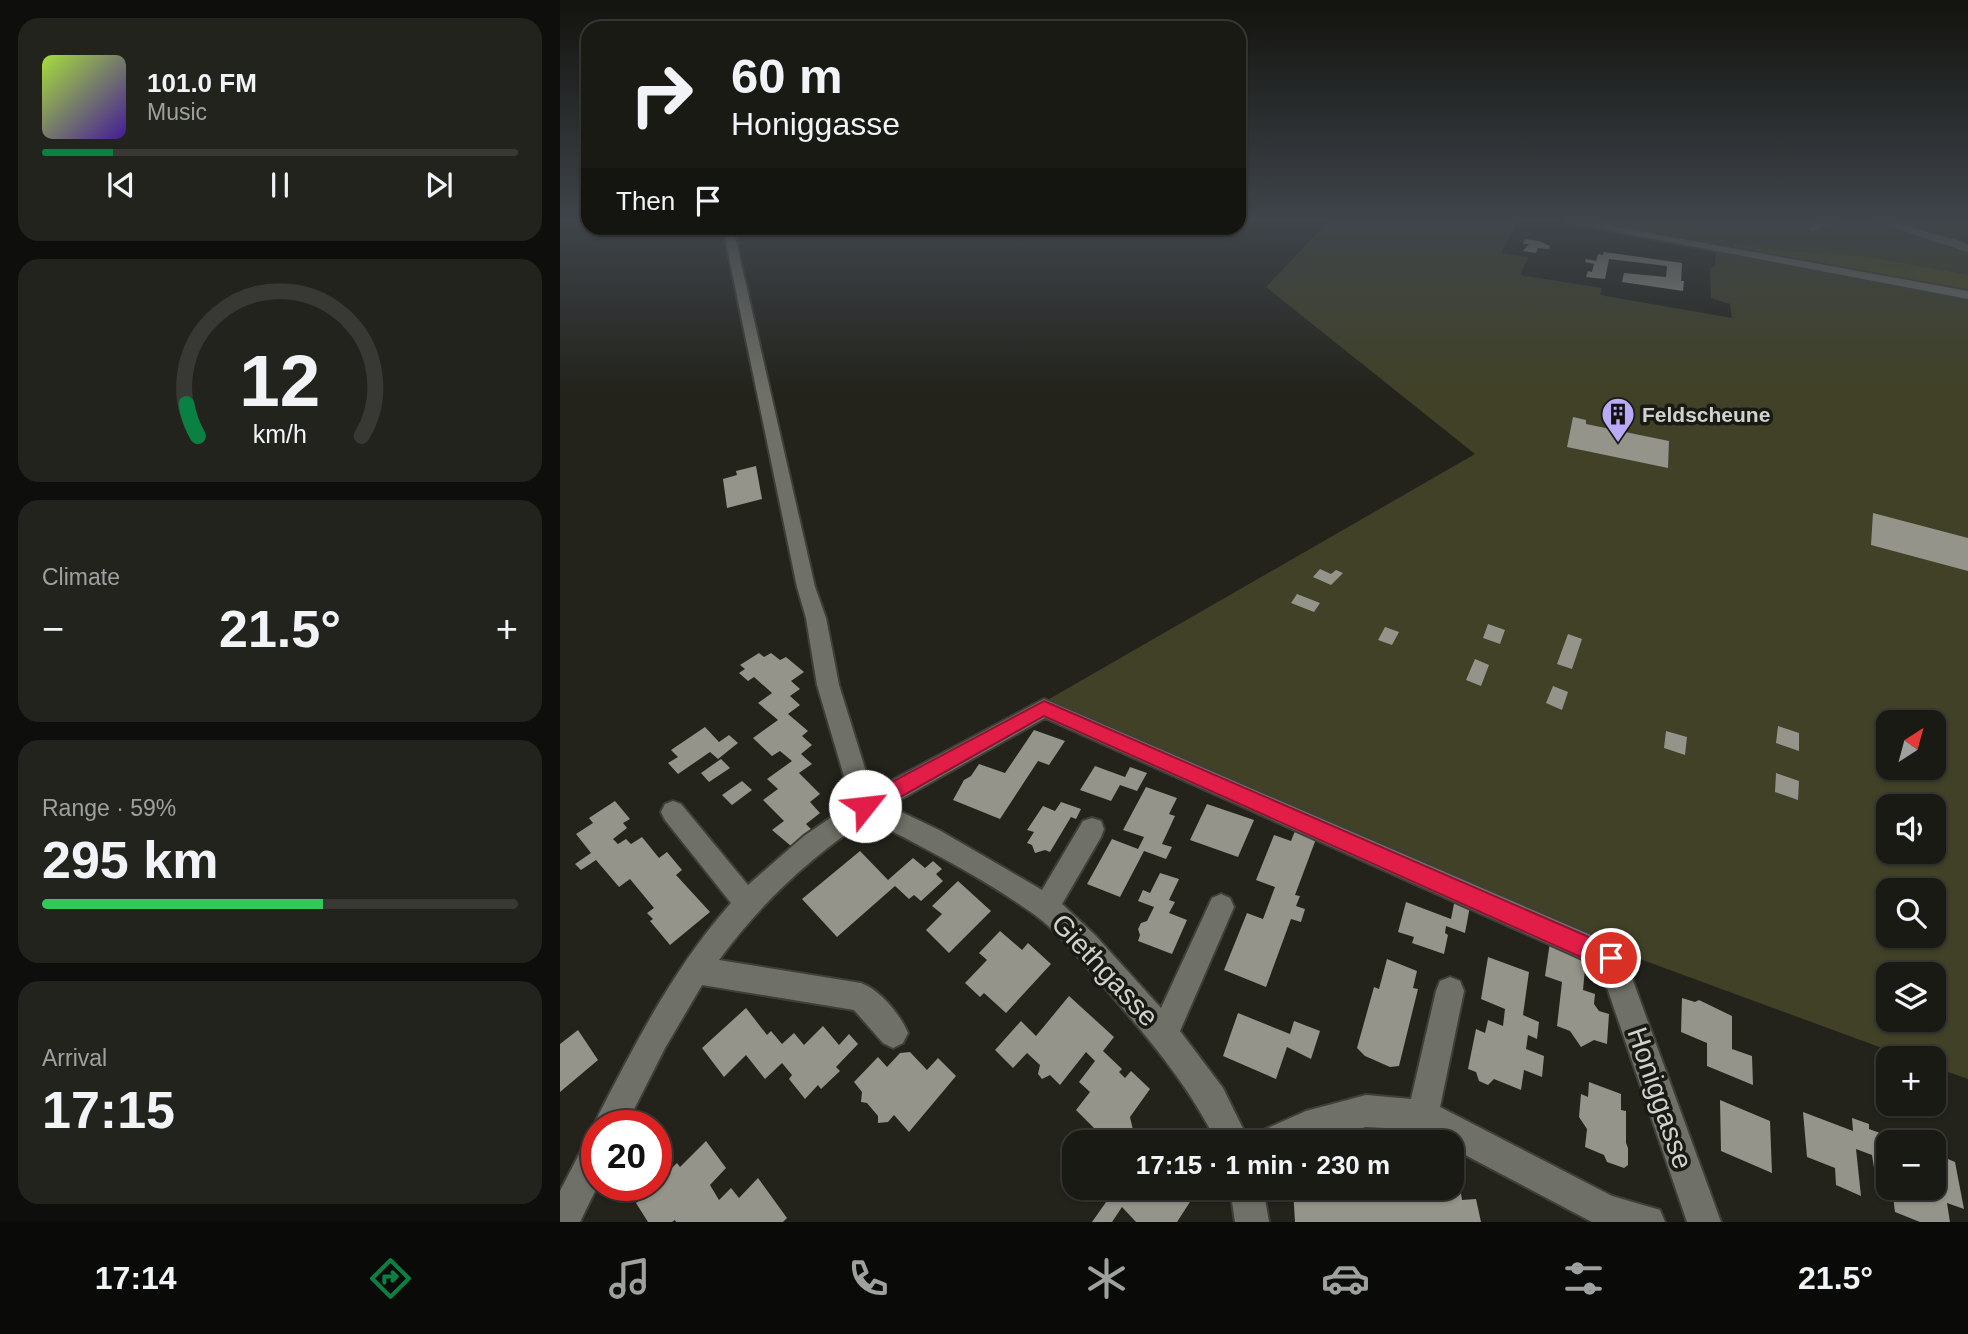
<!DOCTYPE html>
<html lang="en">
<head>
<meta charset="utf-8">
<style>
  body { margin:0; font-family:Helvetica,sans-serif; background:#23231e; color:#f1f3f6; height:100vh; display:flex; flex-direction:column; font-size:26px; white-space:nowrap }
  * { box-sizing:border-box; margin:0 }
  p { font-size:23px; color:#9fa1a0 }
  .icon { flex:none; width:38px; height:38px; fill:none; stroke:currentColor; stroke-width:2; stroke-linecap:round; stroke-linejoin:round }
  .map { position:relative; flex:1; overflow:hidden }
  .details { display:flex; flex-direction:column; gap:18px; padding:18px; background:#0e0e0c; width:560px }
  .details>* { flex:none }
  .hud { position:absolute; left:21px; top:21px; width:665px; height:214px; border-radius:21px; box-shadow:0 2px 5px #0004,0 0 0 2px #383834; background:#1a1a15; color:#f1f3f6; overflow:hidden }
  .needle { width:46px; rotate:36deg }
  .controls { position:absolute; left:1316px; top:710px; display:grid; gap:14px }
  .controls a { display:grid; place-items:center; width:70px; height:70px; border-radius:14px; background:#1a1a15; box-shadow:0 2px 5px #0004,0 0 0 2px #383834; font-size:35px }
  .speed { position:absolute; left:21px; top:1110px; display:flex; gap:14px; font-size:35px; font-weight:700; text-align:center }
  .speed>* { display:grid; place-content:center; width:91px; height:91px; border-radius:50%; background:#1a1a15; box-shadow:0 2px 5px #0004,0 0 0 2px #383834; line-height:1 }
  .speed .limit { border:10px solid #d22; background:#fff; color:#111 }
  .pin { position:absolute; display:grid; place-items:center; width:60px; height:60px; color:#fff; margin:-30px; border:4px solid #fff; border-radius:50%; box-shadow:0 2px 7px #0007 }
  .me { position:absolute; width:77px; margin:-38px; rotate:61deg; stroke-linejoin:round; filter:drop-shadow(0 0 5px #0008) }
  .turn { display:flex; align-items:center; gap:24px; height:147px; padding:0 35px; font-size:32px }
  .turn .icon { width:91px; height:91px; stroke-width:2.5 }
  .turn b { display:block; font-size:49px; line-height:60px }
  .then { display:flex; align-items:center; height:66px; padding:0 35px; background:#0003; gap:14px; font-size:26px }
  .big { font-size:52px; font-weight:600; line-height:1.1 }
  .details .card { flex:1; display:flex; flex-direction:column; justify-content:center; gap:10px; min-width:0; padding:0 24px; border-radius:21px; background:#23231e }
  .details .dial { align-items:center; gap:0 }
  .dial svg { height:182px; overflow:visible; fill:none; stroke:#383834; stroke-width:7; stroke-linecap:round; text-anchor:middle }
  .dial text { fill:#f1f3f6; stroke:none }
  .song { display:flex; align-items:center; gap:21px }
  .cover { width:84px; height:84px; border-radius:10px; background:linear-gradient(135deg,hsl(80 70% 55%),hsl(260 70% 35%)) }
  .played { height:7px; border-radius:4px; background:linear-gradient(90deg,#0b8043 15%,#383834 15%) }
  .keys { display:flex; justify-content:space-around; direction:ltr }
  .heat { display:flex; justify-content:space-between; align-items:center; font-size:38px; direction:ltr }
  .charge { height:10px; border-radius:5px; background:linear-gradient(90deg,#34c759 59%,#383834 0) }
  .trip { position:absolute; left:502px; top:1130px; width:402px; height:70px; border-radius:21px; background:#1a1a15; box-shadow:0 2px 5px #0004,0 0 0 2px #383834; font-weight:600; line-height:70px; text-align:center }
  .dock { display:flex; height:112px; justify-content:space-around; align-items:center; background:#0a0a08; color:#9fa1a0 }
  .dock .icon { width:49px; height:49px }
  .dock .on { color:#0b8043 }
  .dock b { font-size:32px; color:#f1f3f6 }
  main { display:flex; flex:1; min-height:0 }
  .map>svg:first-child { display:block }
  .green { fill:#404126; fill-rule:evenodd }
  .forest { fill:#50501f }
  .building { fill:#94948b }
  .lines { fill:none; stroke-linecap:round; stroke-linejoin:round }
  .minor-casing { stroke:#3f3f3a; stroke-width:4 }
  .minor { fill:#6f7067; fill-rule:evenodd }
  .route { fill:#e11d48; stroke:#92132f; stroke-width:2 }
  .labels { text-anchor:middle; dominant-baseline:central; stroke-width:7; stroke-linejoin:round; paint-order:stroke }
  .far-poi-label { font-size:21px; font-weight:bold; fill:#d1d2cd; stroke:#191a13; text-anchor:start }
  .near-street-label { font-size:28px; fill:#d1d2cd; stroke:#191a13 }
</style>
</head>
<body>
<main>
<section class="details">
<div class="card">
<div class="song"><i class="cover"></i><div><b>101.0 FM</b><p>Music</p></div></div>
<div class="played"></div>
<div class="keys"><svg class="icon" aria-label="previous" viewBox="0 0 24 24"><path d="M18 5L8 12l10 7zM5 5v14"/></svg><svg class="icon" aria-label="pause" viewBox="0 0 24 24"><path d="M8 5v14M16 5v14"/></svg><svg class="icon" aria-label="next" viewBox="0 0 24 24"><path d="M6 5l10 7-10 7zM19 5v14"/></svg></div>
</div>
<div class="card dial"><svg viewBox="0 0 100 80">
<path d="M14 69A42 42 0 1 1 86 69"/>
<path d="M14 69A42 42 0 0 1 9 55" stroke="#0b8043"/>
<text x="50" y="56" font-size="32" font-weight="700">12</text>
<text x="50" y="72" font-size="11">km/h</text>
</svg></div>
<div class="card"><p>Climate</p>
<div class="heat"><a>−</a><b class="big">21.5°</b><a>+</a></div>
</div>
<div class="card"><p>Range · 59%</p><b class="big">295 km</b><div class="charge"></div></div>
<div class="card"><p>Arrival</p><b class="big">17:15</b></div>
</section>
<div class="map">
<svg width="1408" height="1222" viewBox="0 0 1408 1222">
  <rect width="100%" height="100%" fill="#23231c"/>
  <path class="green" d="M768 222H957L941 253 968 257 960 275 1042 288 1040 295 1172 318 1170 304 1151 298 1150 269 1155 266 1156 251 1408 297V1079L1374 1067V1059H1352L1050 948 484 702 915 454 706 287ZM1328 723H1374V768H1328ZM1328 807H1374V852H1328ZM1328 891H1374V936H1328ZM1328 975H1374V1020H1328Z
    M1022 222H1408V291Z"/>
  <path class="forest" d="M1175 244 1216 250 1302 256 1408 275V290L1173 249Z"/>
  <path class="building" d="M965 239 979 241 990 246 989 249 978 248 976 253 963 251 969 244H963Z
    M1044 252 1122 263 1121 281H1124L1123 291 1062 282 1064 273 1106 277 1107 266 1049 259 1045 279 1026 277 1028 271 1032 272 1034 264 1025 262 1026 259 1036 261 1038 254 1043 255Z
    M1013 417 1026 420V424L1109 441 1108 468 1007 447Z
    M196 466 202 499 167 508 163 479 177 475 176 471Z
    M1313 513 1408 538V571L1311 545Z
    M760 569 771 574 776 570 783 573 771 585 753 577Z
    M737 594 760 603 754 612 731 603Z
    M928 624 945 630 940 644 923 638Z
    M825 627 839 632 832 645 818 640Z
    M1008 634 1022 639 1012 669 997 664Z
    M199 653 204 657 211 653 220 660 226 657 244 672 231 681 240 689 230 696 240 705 228 714 248 731 242 736 252 745 241 754 252 764 239 773 260 794 250 802 260 813 246 824 251 829 231 846 212 830 224 821 203 800 218 789 207 779 232 761 220 751 212 756 193 738 218 720 198 703 212 693 194 677 188 681 179 673 185 669 180 665Z
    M915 659 929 665 921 686 906 680Z
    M993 686 1008 692 1002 710 986 703Z
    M1218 726 1239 733V751L1216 743Z
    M145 727 159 742 169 735 178 743 158 759 150 752 118 774 108 763 118 757 111 750Z
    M474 730 505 741 489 765 478 761 440 819 393 800 404 780 411 776 419 764 445 773Z
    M1106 731 1127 737 1125 755 1104 748Z
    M161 759 170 768 149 782 141 773Z
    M535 766 565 777 570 767 587 773 577 791 560 785 551 801 520 790Z
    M1216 773 1239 781 1238 800 1215 792Z
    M182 781 192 790 172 805 162 795Z
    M586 787 617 798 609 814 615 816 602 844 612 847 606 859 584 851 560 897 527 884 552 839 578 849 584 837 563 830Z
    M55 801 70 819 63 823 67 828 53 839 58 844 66 839 71 844 82 837 99 858 107 852 122 870 116 875 150 912 110 945 90 921 93 919 87 913 94 908 70 879 59 887 36 860 21 870 15 864 31 853 16 834 33 823 29 818Z
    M501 802 521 809 516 819 511 817 490 852 485 850 475 853 472 845 467 843 474 832 467 830 483 806 495 811Z
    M647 804 694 820 678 857 630 840Z
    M735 831 756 839 735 895 740 896 736 906 745 909 741 922 731 919 706 987 664 970 687 913 703 919 715 887 696 880 714 835 731 841Z
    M300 851 328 880 353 858 365 868 373 861 382 869 376 874 383 881 361 901 354 895 349 899 335 886 277 937 242 899Z
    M600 873 619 879 609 900 615 902 609 913 627 920 612 954 578 941 580 935 578 929 581 923 587 921 594 907 578 901 583 890 590 893Z
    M398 881 431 911 389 953 366 930 382 914 372 906Z
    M895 899 910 906 905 933 886 926 885 933 888 935 884 954 852 943 854 937 838 932 846 902 891 919Z
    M440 931 462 950 468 943 491 964 446 1013 424 993 420 997 405 983 427 960 419 953Z
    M990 942 1026 958 1023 990 1035 994 1034 1004 1039 1011 1049 1014 1047 1044 1034 1040 1021 1047 1010 1031 997 1026 1002 982 985 976Z
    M928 957 969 972 963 1015 979 1022 977 1039 968 1035 966 1049 984 1056 982 1077 964 1070 961 1090 934 1079 928 1085 919 1081 916 1072 908 1069 916 1029 925 1033 928 1020 943 1026 945 1009 921 999Z
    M827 959 857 971 853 988 858 989 839 1066 830 1067 805 1056 797 1048 814 987 819 989Z
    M509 996 554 1037 543 1051 562 1069 559 1072 565 1078 571 1071 590 1089 570 1117 573 1130 568 1139 563 1142 554 1140 544 1130 540 1134 516 1110 530 1092 519 1082 535 1061 526 1052 500 1085 490 1075 482 1079 478 1074 480 1065 467 1053 453 1068 435 1050 461 1021 476 1036Z
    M1122 998 1135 1002 1139 1000 1172 1016V1049L1192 1056 1193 1085 1147 1066V1043L1121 1032Z
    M186 1008 207 1035 211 1031 222 1044 234 1033 244 1045 263 1026 279 1045 289 1034 298 1044 276 1067 280 1071 261 1089 258 1085 245 1099 229 1079 232 1075 222 1063 205 1079 186 1055 164 1077 142 1048Z
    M678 1013 730 1034 734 1021 760 1031 751 1059 727 1047 716 1079 663 1056Z
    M18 1030 38 1060 0 1092V1044Z
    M350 1052 367 1070 378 1058 396 1076 349 1132 334 1115 328 1122 318 1123V1116L307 1103 301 1102 302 1092 294 1082 318 1057 327 1067 340 1053Z
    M1029 1082 1061 1094V1110L1066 1111V1143L1068 1148V1165L1064 1168 1047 1162 1044 1155 1025 1147 1027 1129 1019 1117 1021 1094 1028 1097Z
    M1160 1100 1210 1121 1212 1173 1161 1151Z
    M1243 1112 1293 1131 1292 1118 1309 1124V1129L1345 1142 1328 1143V1179L1315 1174 1312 1155 1296 1149 1301 1196 1276 1185 1275 1168 1247 1157Z
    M146 1141 166 1168 150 1185 159 1200 171 1188 179 1198 198 1178 227 1218 223 1222H116L115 1220 112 1222H88L76 1203 117 1163 120 1167Z
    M1374 1153 1395 1162 1404 1209 1387 1203 1390 1222H1360L1335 1212 1332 1188H1374Z
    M892 1183 900 1187 902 1200 916 1199 921 1222H735L733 1189 892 1188Z
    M556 1188H564L570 1195 575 1188H639L617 1222H576L562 1207 552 1222H532Z"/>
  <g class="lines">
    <defs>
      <path id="minor" d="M1005 222H1029L1408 291V299Z
        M1262 222H1277L1253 232 1248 229Z
        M1315 222H1333L1400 241 1408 245V252Z
        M163 228H173L255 587 266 618 279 685 312 791 484 699 1061 948 1161 1222H1127L1040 967 485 718 329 806 379 830 482 890 523 821 532 818 541 821 544 829 541 837 502 904 535 935 601 1008 652 898 661 894 670 898 674 907 620 1031 663 1088 690 1143H657C627 1081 582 1031 538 980 519 958 498 932 475 915 423 878 365 848 308 819 250 857 200 904 159 960L301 983C320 990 340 1014 348 1033L343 1043 333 1048 323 1043 294 1010 142 985 105 1048 66 1125H37V1131L34 1125 39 1114C77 1040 115 966 171 903L105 820 101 812 105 804 113 801 121 804 188 885 244 836 292 803 257 685 246 618 237 587Z
        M890 977 900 981 904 991 880 1107 1052 1196 1100 1210 1105 1222H1032L892 1148V1143H883L860 1130 806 1127 747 1143H694L699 1132 746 1111 806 1095 851 1099 876 991 880 981Z
        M37 1136 38 1185 20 1222H0V1191L26 1141Z
        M670 1188H703L709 1222H675Z"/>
    </defs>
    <use href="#minor" class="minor-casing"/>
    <use href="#minor" class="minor"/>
  </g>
  <linearGradient id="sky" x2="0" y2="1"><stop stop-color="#13130f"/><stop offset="0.56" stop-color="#3f454b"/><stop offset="1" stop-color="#3f454b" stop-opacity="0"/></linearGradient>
  <rect width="1408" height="393" fill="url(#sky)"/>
  <path class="route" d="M484 701 1059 950 1062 958 1059 967 1051 970 1043 967 484 716 312 813 305 815 298 813 295 806 298 800Z"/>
  <defs>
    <symbol id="building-pin" viewBox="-11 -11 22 30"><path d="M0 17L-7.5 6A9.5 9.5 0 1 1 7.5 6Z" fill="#bbaaf6" stroke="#191a13"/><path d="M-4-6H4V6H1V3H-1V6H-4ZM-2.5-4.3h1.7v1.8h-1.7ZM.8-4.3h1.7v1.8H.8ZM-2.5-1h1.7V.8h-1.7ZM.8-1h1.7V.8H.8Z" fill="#111"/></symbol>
  </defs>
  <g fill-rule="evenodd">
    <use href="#building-pin" x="1039" y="395" width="38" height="52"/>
  </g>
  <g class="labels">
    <g class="far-poi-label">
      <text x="1082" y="414">Feldscheune</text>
    </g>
    <g class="near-street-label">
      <text transform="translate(545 970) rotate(47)">Giethgasse</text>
      <text transform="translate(1100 1098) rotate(71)">Honiggasse</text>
    </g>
  </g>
</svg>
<div class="controls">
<a><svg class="needle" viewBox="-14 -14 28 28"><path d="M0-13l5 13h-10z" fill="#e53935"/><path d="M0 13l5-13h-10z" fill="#9fa1a0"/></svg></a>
<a><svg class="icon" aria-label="sound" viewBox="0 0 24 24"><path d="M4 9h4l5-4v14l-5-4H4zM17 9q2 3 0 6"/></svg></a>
<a><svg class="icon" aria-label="search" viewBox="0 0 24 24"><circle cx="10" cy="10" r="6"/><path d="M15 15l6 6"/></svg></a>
<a><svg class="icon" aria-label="layers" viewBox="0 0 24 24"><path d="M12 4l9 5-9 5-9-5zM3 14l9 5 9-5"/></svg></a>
<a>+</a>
<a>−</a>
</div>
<div class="speed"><div class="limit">20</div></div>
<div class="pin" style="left:1051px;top:958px;background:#d93025"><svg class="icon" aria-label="arrive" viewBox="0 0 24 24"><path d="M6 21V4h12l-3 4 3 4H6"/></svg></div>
<svg class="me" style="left:305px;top:806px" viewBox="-20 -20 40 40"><circle r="19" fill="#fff"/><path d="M0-13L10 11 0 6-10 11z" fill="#e11d48"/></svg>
<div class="trip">17:15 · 1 min · 230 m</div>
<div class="hud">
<div class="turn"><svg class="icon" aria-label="right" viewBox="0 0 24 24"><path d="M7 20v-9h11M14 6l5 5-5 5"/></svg><div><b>60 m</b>Honiggasse</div></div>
<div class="then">Then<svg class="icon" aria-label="arrive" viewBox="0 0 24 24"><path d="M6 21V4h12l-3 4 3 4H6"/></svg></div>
</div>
</div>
</main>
<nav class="dock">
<b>17:14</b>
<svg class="icon on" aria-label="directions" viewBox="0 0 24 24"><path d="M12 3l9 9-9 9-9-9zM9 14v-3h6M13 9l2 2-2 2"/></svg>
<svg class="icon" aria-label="music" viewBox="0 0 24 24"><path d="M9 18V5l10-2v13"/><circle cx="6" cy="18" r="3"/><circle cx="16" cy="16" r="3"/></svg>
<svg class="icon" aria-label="phone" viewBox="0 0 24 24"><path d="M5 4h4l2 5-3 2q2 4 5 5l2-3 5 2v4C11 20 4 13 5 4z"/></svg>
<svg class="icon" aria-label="climate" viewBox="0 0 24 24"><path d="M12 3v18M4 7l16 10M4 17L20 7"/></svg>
<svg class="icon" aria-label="car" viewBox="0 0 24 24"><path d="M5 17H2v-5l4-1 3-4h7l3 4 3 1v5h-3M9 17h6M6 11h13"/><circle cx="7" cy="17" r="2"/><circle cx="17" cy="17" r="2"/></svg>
<svg class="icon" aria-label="filters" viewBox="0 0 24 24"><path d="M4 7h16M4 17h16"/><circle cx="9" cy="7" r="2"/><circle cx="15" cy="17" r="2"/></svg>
<b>21.5°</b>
</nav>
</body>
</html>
